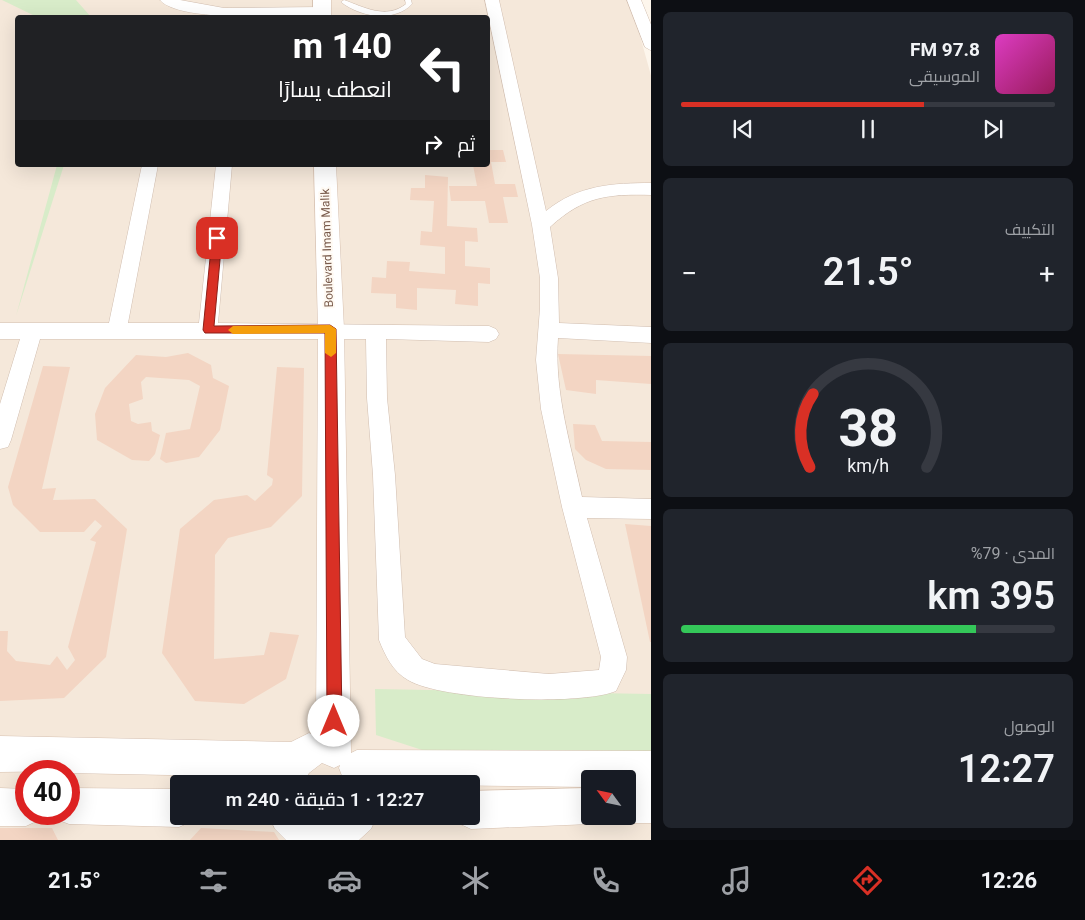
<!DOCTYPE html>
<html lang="ar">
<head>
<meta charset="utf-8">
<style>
  body { margin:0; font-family:Roboto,Cairo,sans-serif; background:#20242c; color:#f1f3f6; direction:rtl; height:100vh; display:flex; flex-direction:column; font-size:19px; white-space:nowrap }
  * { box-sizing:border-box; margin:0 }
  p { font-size:16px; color:#9ea1a6 }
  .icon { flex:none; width:28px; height:28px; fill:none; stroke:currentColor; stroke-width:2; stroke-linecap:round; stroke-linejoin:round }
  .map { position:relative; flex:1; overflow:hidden; direction:ltr }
  .details { display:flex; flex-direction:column; gap:12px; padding:12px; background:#0d0f14; width:434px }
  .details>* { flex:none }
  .banner { position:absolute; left:15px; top:15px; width:475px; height:152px; border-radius:5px; box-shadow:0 5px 20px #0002; direction:rtl; background:#202124; color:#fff; overflow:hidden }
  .needle { width:32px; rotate:303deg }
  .fabs { position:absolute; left:581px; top:770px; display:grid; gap:10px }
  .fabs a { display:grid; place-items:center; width:55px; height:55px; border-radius:5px; background:#171b24; box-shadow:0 5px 20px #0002; font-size:25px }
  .speed { position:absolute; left:15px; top:760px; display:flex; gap:10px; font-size:25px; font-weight:700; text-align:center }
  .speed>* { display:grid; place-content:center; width:65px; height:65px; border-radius:50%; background:#171b24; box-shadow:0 5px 20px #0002; line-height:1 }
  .speed .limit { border:8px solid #d22; background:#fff; color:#111 }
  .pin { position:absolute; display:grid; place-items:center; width:42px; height:42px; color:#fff; margin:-21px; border-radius:10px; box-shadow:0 2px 8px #0006 }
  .me { position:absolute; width:55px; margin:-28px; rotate:0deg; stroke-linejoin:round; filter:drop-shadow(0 0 4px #0008) }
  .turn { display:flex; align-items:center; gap:18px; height:105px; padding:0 15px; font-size:22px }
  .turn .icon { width:65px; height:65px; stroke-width:2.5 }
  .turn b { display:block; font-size:35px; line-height:42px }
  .then { display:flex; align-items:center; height:48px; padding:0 15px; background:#0003; gap:10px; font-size:19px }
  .big { font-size:38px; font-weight:600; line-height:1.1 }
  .details .tile { flex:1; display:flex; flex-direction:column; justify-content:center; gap:8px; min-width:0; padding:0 18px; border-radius:8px; background:#20242c }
  .details .dial { align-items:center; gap:0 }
  .dial svg { height:130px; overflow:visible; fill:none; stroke:#363941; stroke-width:7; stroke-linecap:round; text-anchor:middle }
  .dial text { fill:#f1f3f6; stroke:none }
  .song { display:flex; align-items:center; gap:15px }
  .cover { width:60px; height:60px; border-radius:8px; background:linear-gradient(135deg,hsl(310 70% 55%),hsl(330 70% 35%)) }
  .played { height:5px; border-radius:2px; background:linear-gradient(90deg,#d93025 65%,#363941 65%) }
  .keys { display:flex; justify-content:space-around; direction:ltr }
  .heat { display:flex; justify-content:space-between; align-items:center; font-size:28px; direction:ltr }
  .charge { height:8px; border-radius:4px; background:linear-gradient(90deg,#34c759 79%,#363941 0) }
  .trip { position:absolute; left:170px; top:775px; width:310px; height:50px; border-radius:5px; background:#171b24; box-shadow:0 5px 20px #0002; font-weight:600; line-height:50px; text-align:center; direction:rtl }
  .tab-bar { display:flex; height:80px; justify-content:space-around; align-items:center; background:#090b0e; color:#9ea1a6 }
  .tab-bar .icon { width:35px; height:35px }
  .tab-bar .on { color:#d93025 }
  .tab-bar b { font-size:22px; color:#f1f3f6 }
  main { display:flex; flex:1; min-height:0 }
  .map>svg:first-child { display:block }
  .residential { fill:#f5e8da; fill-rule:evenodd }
  .green { fill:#d8ecc9 }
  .building { fill:#f3d5c3 }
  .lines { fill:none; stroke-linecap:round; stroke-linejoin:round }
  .lane-casing { stroke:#d1beb0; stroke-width:1 }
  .street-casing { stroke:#d1beb0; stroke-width:1 }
  .secondary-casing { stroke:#d6c0b0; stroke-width:1 }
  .lane { fill:#fff; fill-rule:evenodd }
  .street { fill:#fff; fill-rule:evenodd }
  .secondary { fill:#fff; fill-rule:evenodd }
  .route { fill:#d93025; stroke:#8d1f18 }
  .slow { fill:#f59e0b }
  .labels { text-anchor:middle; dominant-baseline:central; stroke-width:4; stroke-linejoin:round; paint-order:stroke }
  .street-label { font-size:12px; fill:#7a5c4d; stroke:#fffaf3 }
</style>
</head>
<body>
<main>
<section class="details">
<div class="tile">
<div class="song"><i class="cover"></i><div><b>97.8 FM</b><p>الموسيقى</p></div></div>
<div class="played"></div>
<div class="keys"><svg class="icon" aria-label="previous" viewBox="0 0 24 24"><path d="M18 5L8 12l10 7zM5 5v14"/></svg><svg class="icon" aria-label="pause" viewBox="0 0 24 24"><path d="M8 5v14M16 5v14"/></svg><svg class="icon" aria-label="next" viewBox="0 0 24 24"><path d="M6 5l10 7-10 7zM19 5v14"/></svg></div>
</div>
<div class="tile"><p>التكييف</p>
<div class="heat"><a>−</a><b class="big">21.5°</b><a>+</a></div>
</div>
<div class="tile dial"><svg viewBox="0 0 100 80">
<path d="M14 69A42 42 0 1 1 86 69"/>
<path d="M14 69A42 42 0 0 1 16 24" stroke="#d93025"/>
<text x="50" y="56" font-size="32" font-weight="700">38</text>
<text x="50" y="72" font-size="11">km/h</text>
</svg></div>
<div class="tile"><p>المدى · 79%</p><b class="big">395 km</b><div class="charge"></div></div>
<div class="tile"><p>الوصول</p><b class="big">12:27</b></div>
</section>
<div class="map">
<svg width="652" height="840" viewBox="0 0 652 840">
  <rect width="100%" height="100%" fill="#fdf6ec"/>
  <path class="residential" d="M0 0H630L652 79 651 840H0ZM18 18H488V165H18ZM26 771H69V814H26ZM590 779H628V816H590ZM179 784H471V816H179Z"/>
  <path class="green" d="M2 0H76L91 17H37Z
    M57 165H64L16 316Z
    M375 689 651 694V764L456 761 376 735Z"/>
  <path class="building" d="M488 150H503L506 162H491L495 184H515L518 197H503L508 223H489L485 201H451L449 186H477L473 165H488Z
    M425 175 448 177 447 226 477 228 478 242 465 241V266L490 268V284L478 283V306L455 304 456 290 417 288V310L396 308V294L371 293 372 277 386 278 387 261 410 262 409 271 445 274V247L420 245 421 231 432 232 434 201 410 200 411 188H425Z
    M188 353 211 365 213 378 229 386 220 430 199 457 166 463 160 459 166 433 190 429 200 386 189 380 146 377 141 382 143 399 129 404 131 421 138 424 151 422 152 431 160 435 155 454 149 461 132 460 97 440 95 414 105 388 136 355 166 357Z
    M558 354 652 356V384L596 380V394L566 390Z
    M43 366 70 367 42 489 56 488 53 500 95 499 127 529 106 657 64 698 0 701V631H8L7 651 16 661 50 665 57 656 67 670 75 660 68 647 96 542 90 540 102 526 95 520 84 532H40L13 505 8 487Z
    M277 367 304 368 302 496 271 527 228 538 215 555 214 659 264 655 270 632 299 635 286 679 244 704 195 701 162 653 180 529 214 500 247 495 255 501 272 485 273 479 267 475Z
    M573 424 595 425 602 441 652 442V470L606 469 586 460 575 449Z
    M625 524 652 526V642H650Z
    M0 828H52L58 840H0Z
    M201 828 274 832 279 840H190Z"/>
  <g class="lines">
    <defs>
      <path id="lane" d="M405 0H411L412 4C394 23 360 17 341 2L344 0C364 7 386 20 406 4Z"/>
      <path id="street" d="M160 0H180L224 8 322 7 329 11 322 15C292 16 179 23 160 0Z
        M485 0H499L546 211C578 185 613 183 652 183V195C607 194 584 196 550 227L558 278 559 323 652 327V343L558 338C554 392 571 445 582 497L652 499V519L587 518 627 657 626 670 616 691C580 706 441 700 408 680 393 672 385 655 379 640L373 475 367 398 366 339H40L11 440 8 447 0 449V404L20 339H0V323H109L142 165H158L128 323H199L216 165H232L218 323 489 326 496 329 499 334 496 339 489 342 386 339 387 398 395 475 405 637 422 659 435 664 549 674 599 670 601 657 562 507 541 409 536 360 540 308V278L532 225Z
        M627 0H641L652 27V51L645 47Z"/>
      <path id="secondary" d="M313 0H331V18H313Z
        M314 165H336L344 329 351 753 357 750 652 751V823H628L615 818 614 816H628V779H590V787L352 784 344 781 339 768 340 765 334 768 322 763 309 773 302 784H266L268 777 69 773V771L0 772V736L291 742 309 733 316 736 318 329Z
        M0 788 26 789V814H42L39 820 26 826H0Z
        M69 788 179 789V816H194L192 821 179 827 69 824 56 819 54 814H69Z
        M590 788V816H604L603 819 590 824 471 829 458 823 455 816H471V791Z
        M269 816H377L371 829 359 840H286L275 829Z"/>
    </defs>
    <use href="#lane" class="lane-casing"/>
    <use href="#street" class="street-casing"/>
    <use href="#secondary" class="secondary-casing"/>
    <use href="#lane" class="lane"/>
    <use href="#street" class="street"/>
    <use href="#secondary" class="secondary"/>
  </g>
  <path class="route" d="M217 235 222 238 214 326 330 325 336 329 342 721 339 726 334 728 329 726 327 721 325 333H205L203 330 212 238Z"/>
  <path class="slow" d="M330 325 336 329V353L331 357 325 353V333L233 334 228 330 233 326Z"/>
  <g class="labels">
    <g class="street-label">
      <text transform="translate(327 248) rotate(-92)">Boulevard Imam Malik</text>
    </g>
  </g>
</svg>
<div class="fabs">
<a><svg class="needle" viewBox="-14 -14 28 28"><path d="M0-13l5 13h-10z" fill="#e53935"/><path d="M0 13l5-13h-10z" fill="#9ea1a6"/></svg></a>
</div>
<div class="speed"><div class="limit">40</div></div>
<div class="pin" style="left:217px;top:238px;background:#d93025"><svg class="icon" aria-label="arrive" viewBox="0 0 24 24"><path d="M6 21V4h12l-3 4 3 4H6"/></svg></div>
<svg class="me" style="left:334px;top:721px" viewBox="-20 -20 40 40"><circle r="19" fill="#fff"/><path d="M0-13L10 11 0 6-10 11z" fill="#d93025"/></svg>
<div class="trip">12:27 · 1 دقيقة · 240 m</div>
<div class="banner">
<div class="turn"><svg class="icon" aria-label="left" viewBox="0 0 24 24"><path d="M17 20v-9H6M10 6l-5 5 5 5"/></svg><div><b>140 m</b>انعطف يسارًا</div></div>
<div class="then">ثم<svg class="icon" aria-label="right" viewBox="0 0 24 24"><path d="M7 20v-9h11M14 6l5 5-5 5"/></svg></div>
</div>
</div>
</main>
<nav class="tab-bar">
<b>12:26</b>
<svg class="icon on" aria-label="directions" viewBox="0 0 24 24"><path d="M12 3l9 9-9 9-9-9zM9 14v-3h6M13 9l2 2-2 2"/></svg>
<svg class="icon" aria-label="music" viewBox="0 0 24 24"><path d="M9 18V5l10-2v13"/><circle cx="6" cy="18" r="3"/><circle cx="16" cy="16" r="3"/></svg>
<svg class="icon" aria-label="phone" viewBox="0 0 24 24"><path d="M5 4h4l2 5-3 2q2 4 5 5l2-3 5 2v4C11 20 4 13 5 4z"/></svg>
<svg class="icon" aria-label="climate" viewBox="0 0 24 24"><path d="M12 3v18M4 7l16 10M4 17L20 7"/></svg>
<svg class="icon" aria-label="car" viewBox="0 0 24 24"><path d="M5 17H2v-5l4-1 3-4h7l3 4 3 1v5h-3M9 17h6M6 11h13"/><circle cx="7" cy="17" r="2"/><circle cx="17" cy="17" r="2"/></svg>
<svg class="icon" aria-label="filters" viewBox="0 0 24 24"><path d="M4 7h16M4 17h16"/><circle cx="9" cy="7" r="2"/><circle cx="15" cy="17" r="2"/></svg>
<b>21.5°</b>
</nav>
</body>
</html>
